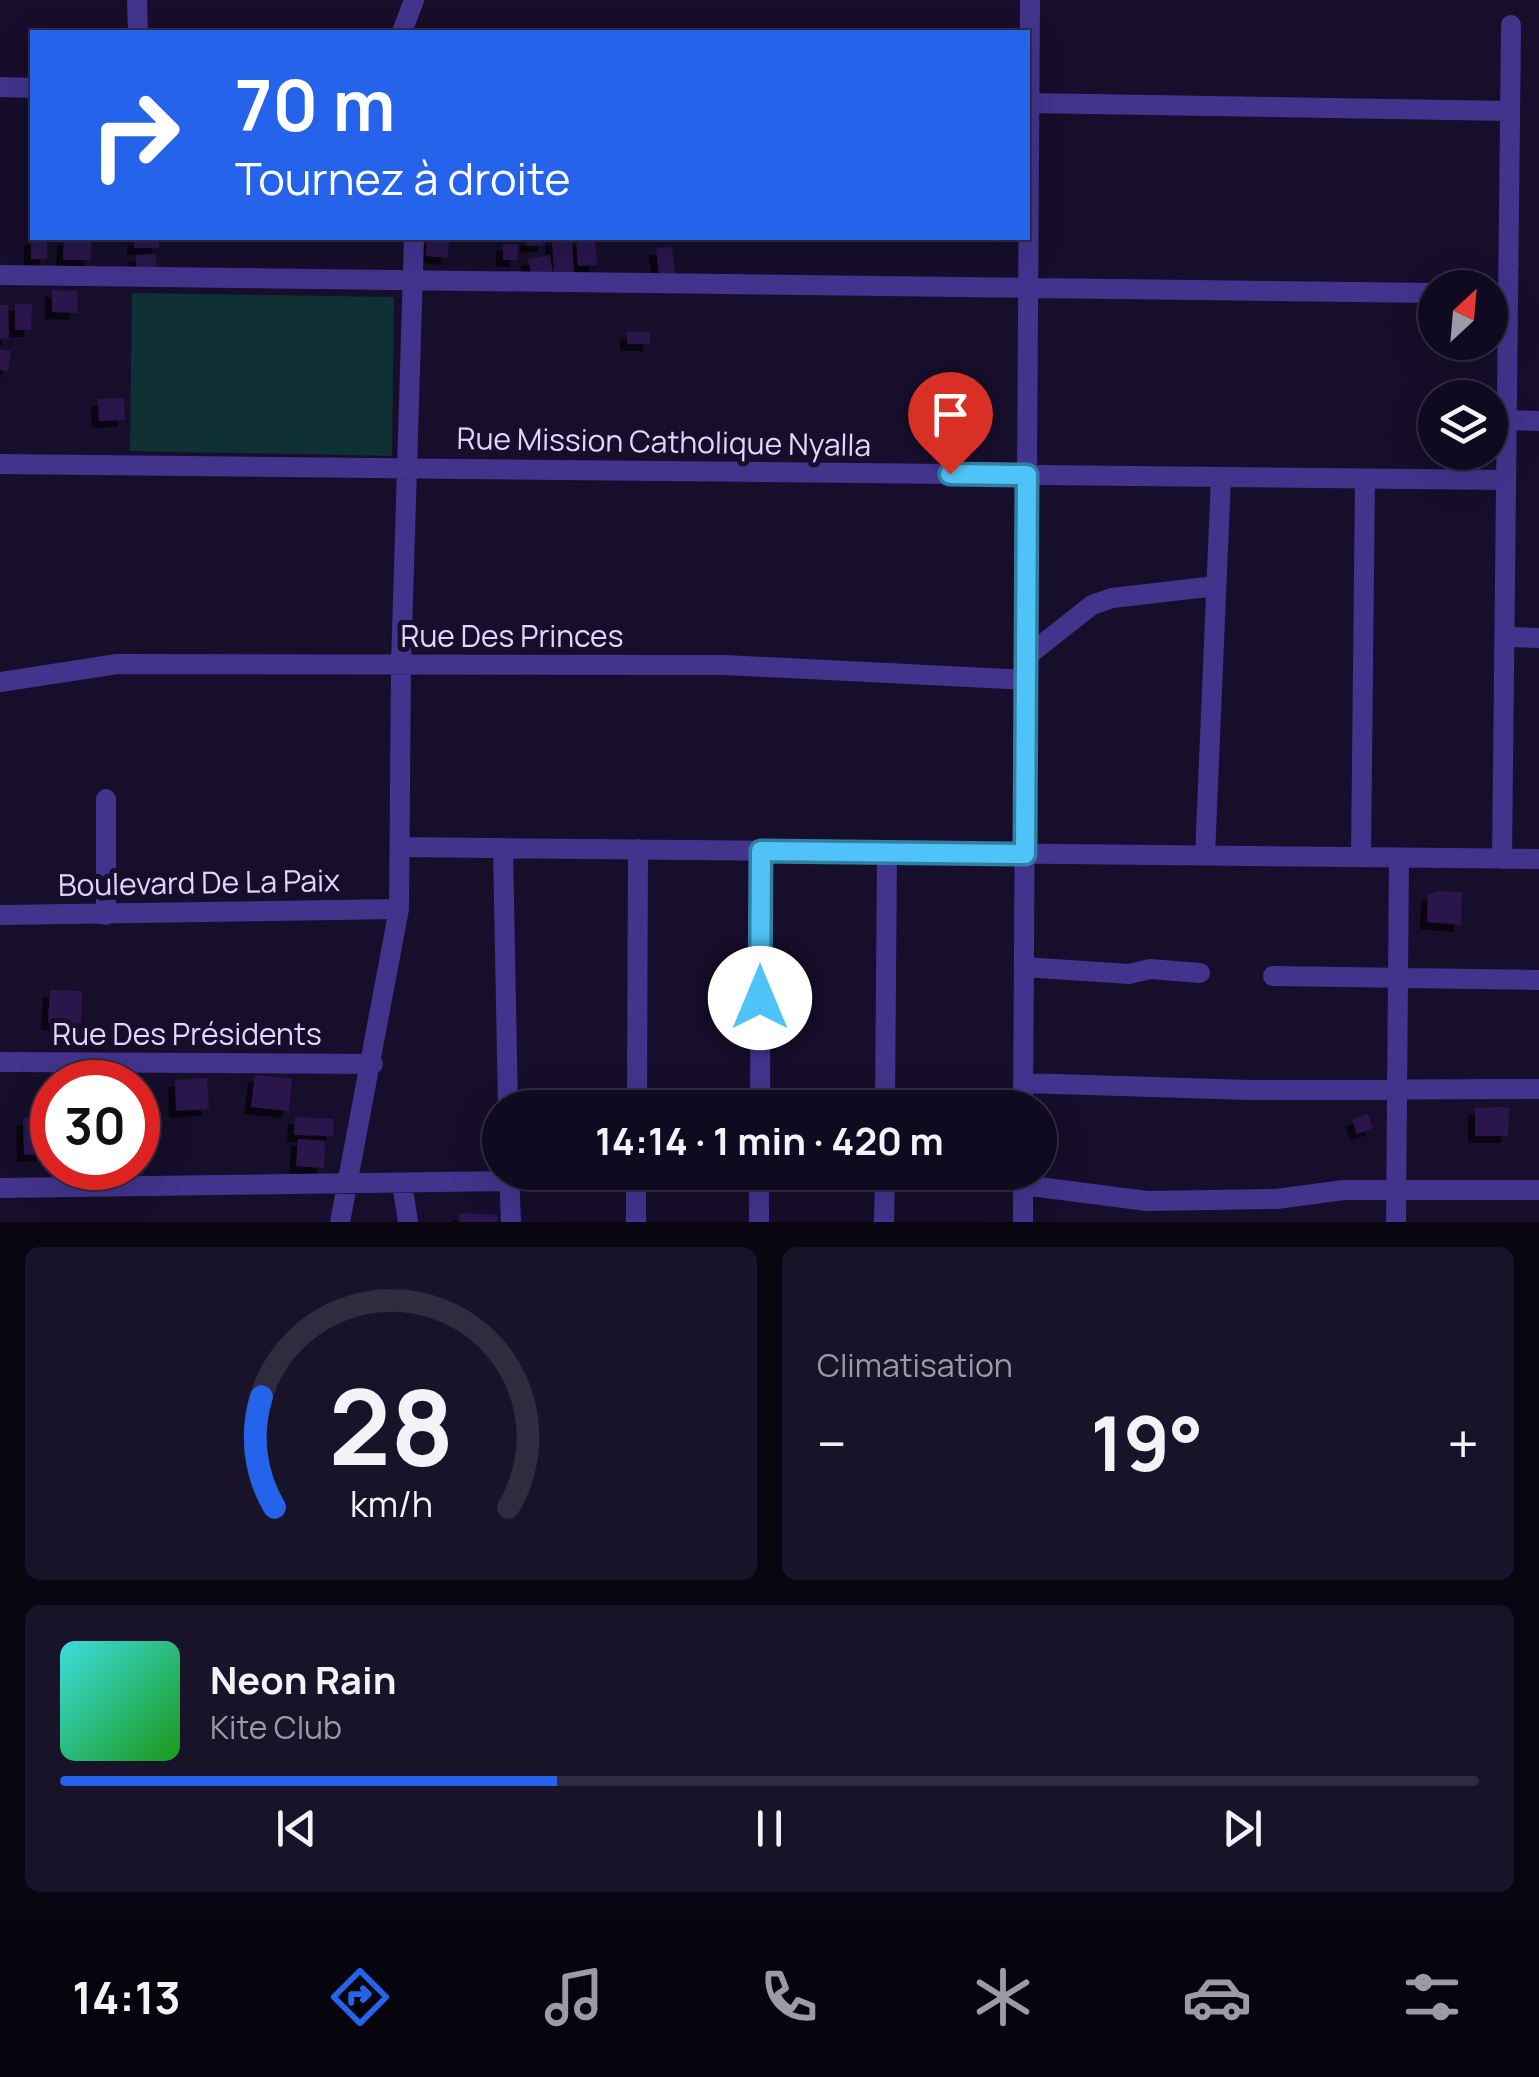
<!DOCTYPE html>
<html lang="fr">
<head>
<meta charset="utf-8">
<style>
  body { margin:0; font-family:Manrope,sans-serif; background:#191329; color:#f1f3f6; height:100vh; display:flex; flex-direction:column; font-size:38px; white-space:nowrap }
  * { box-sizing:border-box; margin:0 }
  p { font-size:32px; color:#9c9aa5 }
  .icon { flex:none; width:55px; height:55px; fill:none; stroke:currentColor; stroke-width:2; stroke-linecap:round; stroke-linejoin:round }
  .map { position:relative; height:1222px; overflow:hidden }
  .panel { display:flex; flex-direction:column; gap:25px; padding:25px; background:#090612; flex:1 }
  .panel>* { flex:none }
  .top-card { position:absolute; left:30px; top:30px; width:1000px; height:210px; border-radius:0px; box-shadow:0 10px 40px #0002,0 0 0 2px #302b3e; background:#2563eb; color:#fff; overflow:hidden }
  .needle { width:65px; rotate:26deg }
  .controls { position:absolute; left:1418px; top:270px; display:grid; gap:20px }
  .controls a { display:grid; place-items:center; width:90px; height:90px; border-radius:50%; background:#100a20; box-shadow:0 10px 40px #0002,0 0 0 2px #302b3e; font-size:50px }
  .speed { position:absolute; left:30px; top:1060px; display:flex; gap:20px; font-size:50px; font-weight:700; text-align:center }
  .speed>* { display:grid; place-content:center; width:130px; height:130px; border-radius:50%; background:#100a20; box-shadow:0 10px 40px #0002,0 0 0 2px #302b3e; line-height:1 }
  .speed .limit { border:15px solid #d22; background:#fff; color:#111 }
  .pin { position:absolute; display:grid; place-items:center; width:85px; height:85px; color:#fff; margin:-102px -42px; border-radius:50% 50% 50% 0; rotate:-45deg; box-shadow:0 0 10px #0007 }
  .pin .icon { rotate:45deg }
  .me { position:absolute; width:110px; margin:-55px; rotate:0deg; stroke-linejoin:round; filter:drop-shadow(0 0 8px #0008) }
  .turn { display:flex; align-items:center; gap:35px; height:210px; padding:0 40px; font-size:45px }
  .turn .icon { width:130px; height:130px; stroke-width:2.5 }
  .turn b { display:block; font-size:70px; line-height:85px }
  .big { font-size:75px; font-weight:700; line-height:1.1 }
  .panel .card { flex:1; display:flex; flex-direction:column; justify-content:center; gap:15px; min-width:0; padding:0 35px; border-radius:15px; background:#191329 }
  .panel .dial { align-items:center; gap:0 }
  .dial svg { height:260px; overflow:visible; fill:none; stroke:#302b3e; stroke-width:7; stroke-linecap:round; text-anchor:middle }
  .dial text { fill:#f1f3f6; stroke:none }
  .song { display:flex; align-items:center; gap:30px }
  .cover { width:120px; height:120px; border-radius:15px; background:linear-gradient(135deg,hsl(180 70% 55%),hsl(120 70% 35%)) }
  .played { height:10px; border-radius:5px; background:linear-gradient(90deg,#2563eb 35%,#302b3e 35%) }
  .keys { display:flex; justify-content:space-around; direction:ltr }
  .heat { display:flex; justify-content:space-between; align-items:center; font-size:55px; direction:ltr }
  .panel .tiles { flex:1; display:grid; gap:25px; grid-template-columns:1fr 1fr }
  .card:last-child { grid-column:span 2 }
  .trip { position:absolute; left:482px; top:1090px; width:575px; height:100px; border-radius:50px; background:#100a20; box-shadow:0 10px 40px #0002,0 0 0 2px #302b3e; font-weight:700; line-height:100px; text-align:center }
  .tabs { display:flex; height:160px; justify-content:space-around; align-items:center; background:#06040d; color:#9c9aa5 }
  .tabs .icon { width:70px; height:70px }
  .tabs .on { color:#2563eb }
  .tabs b { font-size:45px; color:#f1f3f6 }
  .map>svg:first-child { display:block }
  .green { fill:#103134 }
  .building { fill:#29184c; filter:url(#shadow) }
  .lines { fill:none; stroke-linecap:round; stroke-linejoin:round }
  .minor { stroke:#42348d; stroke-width:20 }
  .route-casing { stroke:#337fa1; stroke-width:25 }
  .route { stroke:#4fc3f7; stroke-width:18 }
  .labels { text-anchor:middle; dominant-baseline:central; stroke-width:10; stroke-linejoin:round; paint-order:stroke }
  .street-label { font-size:30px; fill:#e0d6ff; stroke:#160e2a }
</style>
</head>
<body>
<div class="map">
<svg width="1539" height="1222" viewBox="0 0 1539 1222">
  <defs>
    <filter id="shadow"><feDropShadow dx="-7" dy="7" stdDeviation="0" flood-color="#0009"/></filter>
  </defs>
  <rect width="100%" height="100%" fill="#160e2a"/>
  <path class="green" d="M132 293 394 297 392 456 130 451Z"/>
  <path class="building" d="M31 238H47V259H31Z
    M64 238H91V260H63Z
    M134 238H159V248H134Z
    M427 238H449L448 258 426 256Z
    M527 238H545V245L527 246Z
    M552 238H572L574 276 554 277Z
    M576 238H595L597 265 578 266Z
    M503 244H518L517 260H503Z
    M672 247 675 276 659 277 656 248Z
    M156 254 157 273H137L136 255Z
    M550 255 553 274 532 278 528 259Z
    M52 290 77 291V313L52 312Z
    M15 304H32L31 330H15Z
    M0 305H8L9 338 0 339Z
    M627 332H650V344H627Z
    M0 349 11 351 8 371 0 370Z
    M124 398 125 420 99 421 98 399Z
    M1438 891 1462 892 1461 925 1427 922 1428 894Z
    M50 990 82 991 81 1024 48 1023Z
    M255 1075 292 1079 289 1111 251 1107Z
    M207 1078 209 1109 176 1111 175 1080Z
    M138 1101 149 1102 148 1117 138 1116Z
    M1500 1107 1509 1108 1508 1136H1475V1108Z
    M1368 1114 1373 1128 1357 1134 1352 1119Z
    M52 1117V1137H43L44 1154 24 1155 23 1118Z
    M295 1117 333 1119V1136L294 1135Z
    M298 1139 325 1141 324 1168 296 1166Z
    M460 1213 498 1215 497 1222H459Z"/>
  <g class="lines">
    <path class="minor" d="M137 0 138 32
      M402 32 414 0
      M0 87 32 88
      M1028 103 1510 111
      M0 275 1435 293
      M1507 420 1539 421
      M0 464 1506 480
      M1505 637 1539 638
      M1026 657 1092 605 1112 598 1216 586
      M0 682 117 664 725 665 1026 680
      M106 799V915
      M401 847 1539 859
      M503 848 508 1108
      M1205 856 1221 477
      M1361 857 1365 479
      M1502 859 1511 25
      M0 915 399 909
      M1024 967 1129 974 1150 969 1200 973
      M1273 976 1539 980
      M0 1062 373 1064
      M1023 1083 1250 1090 1539 1089
      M637 1108 638 849
      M760 1108 761 851
      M885 1108 887 852
      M1023 1108 1030 0
      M509 1172 511 1222
      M402 1183 408 1222
      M1023 1185 1147 1201 1276 1199 1344 1190H1539
      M0 1188 509 1181
      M340 1222 399 909 401 665 414 238
      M636 1222V1172
      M759 1222V1172
      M884 1222 885 1172
      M1023 1222V1174
      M1396 1222 1399 858"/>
  </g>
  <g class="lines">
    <defs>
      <path id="route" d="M760 998 761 851 1025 854 1027 475 950 474"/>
    </defs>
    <use href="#route" class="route-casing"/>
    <use href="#route" class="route"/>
  </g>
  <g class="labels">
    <g class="street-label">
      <text transform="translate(664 441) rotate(1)">Rue Mission Catholique Nyalla</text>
      <text x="512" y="635">Rue Des Princes</text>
      <text transform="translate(199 882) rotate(-1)">Boulevard De La Paix</text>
      <text x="187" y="1033">Rue Des Présidents</text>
    </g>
  </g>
</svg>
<div class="controls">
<a><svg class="needle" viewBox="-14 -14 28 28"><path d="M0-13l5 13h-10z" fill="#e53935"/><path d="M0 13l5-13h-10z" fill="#9c9aa5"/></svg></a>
<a><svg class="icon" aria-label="layers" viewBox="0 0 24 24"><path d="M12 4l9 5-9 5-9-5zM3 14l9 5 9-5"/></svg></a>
</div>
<div class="speed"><div class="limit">30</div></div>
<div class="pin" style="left:950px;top:474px;background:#d93025"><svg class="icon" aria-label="arrive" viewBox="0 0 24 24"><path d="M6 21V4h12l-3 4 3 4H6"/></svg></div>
<svg class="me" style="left:760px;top:998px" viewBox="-20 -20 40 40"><circle r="19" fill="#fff"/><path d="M0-13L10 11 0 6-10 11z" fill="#4fc3f7"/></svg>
<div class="trip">14:14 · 1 min · 420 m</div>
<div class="top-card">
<div class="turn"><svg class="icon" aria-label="right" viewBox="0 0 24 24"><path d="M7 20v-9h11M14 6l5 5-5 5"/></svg><div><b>70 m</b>Tournez à droite</div></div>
</div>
</div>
<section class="panel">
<div class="tiles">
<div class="card dial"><svg viewBox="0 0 100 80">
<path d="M14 69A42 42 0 1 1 86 69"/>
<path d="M14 69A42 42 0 0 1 10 35" stroke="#2563eb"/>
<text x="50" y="56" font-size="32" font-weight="700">28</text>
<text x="50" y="72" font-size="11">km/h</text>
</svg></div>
<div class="card"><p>Climatisation</p>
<div class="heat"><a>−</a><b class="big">19°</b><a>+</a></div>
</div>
<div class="card">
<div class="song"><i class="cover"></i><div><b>Neon Rain</b><p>Kite Club</p></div></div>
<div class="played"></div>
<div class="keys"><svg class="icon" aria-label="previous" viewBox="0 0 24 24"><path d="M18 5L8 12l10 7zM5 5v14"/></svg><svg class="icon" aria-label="pause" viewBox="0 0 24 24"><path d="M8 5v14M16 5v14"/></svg><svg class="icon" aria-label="next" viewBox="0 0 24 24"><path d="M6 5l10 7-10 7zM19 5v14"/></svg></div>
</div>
</div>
</section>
<nav class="tabs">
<b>14:13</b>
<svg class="icon on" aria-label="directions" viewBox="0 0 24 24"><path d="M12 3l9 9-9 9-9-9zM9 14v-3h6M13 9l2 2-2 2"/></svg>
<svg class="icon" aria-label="music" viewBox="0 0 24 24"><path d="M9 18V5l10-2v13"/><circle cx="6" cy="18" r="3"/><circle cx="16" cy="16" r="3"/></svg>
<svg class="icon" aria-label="phone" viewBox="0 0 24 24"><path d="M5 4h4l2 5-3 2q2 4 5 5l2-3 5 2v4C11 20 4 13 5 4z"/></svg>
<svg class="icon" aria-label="climate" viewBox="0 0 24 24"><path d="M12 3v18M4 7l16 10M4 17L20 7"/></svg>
<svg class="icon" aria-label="car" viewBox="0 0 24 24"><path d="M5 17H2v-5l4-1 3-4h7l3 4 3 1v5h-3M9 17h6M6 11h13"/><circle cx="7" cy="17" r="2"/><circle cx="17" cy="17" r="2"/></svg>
<svg class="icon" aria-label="filters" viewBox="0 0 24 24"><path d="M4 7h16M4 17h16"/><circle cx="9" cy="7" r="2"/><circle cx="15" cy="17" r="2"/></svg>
</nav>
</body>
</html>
